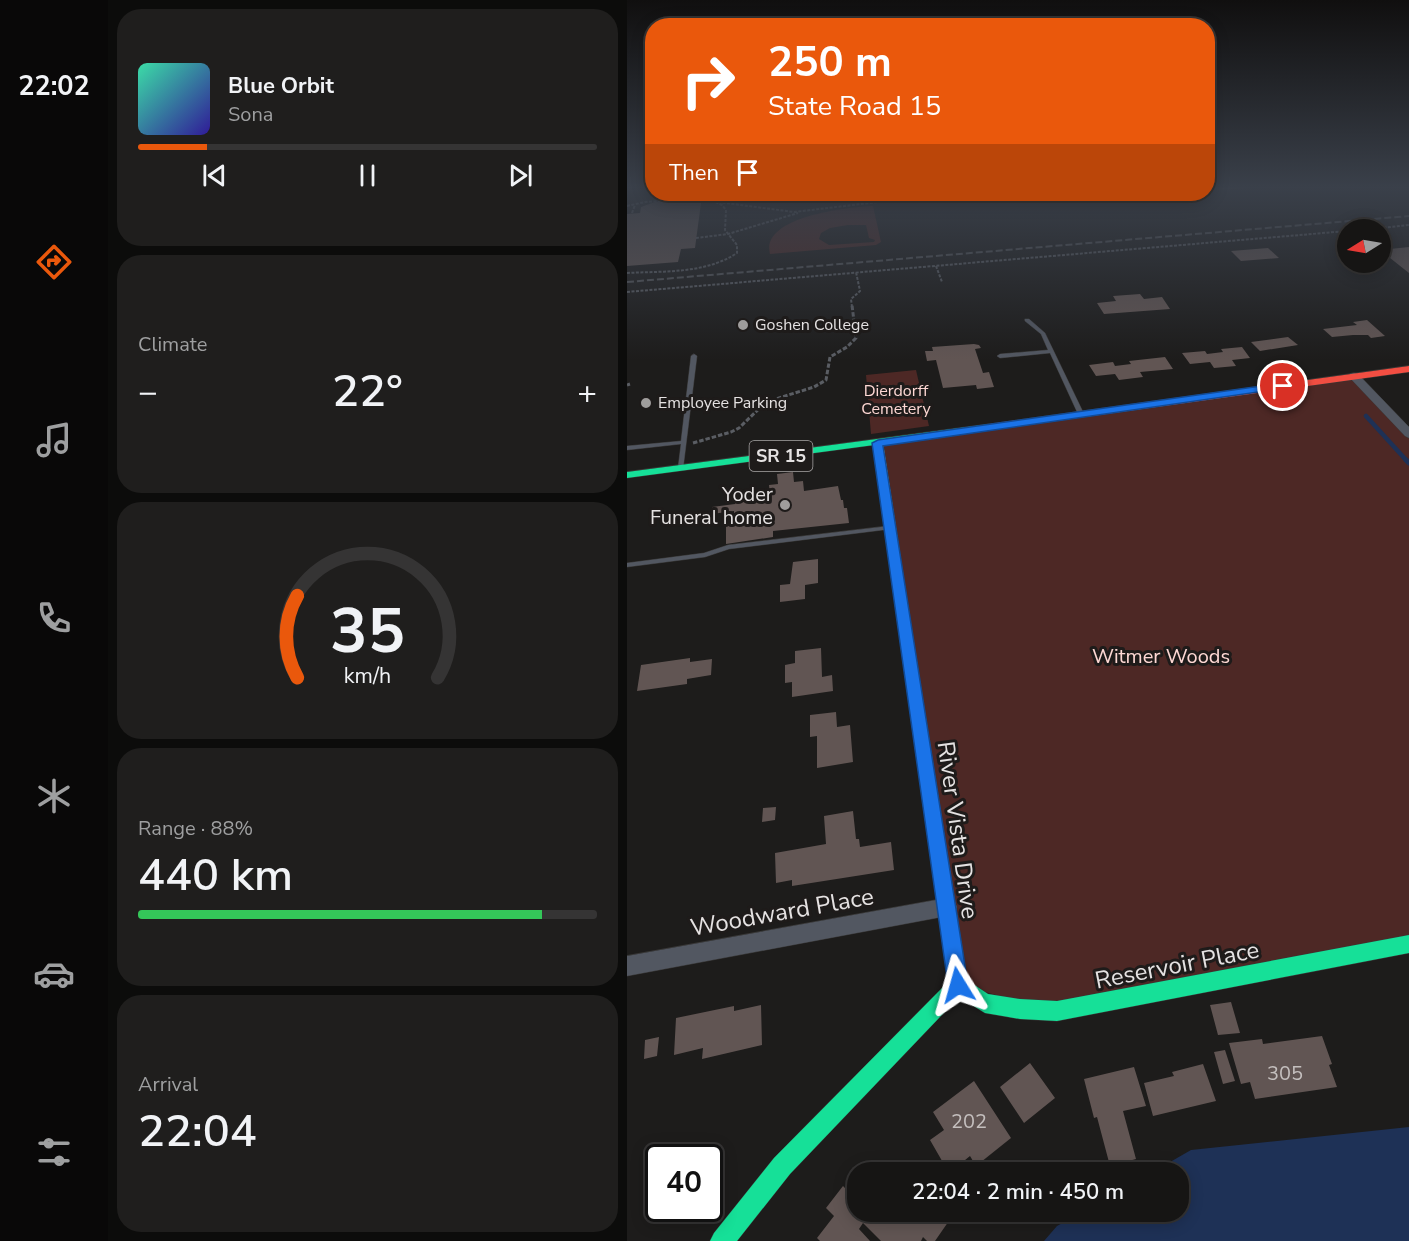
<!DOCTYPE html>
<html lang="en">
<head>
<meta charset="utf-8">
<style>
  body { margin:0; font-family:"Nunito Sans",sans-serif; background:#1f1e1d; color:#f1f3f6; height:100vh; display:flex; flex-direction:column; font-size:22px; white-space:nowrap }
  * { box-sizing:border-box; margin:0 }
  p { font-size:20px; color:#9e9fa0 }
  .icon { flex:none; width:33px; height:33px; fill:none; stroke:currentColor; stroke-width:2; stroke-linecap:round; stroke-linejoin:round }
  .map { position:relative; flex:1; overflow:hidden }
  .panel { display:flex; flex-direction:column; gap:9px; padding:9px; background:#0c0c0b; width:519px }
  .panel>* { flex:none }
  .guide { position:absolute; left:18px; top:18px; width:570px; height:183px; border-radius:24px; box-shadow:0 3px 15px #0003,0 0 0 2px #353434; background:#ea580c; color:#fff; overflow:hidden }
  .needle { width:39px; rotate:259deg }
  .tools { position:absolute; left:710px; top:219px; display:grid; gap:12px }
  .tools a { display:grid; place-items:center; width:54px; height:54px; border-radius:50%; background:#161514; box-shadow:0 3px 15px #0003,0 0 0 2px #353434; font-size:30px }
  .speed { position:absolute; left:18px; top:1144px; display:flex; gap:12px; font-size:30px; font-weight:700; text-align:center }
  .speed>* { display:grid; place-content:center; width:78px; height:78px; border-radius:50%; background:#161514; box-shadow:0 3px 15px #0003,0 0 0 2px #353434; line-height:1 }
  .speed .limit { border:3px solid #111; border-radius:9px; background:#fff; color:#111 }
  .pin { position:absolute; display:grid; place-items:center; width:51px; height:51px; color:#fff; margin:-26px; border:3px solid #fff; border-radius:50%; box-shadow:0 2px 6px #0007 }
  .me { position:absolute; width:66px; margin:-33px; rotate:352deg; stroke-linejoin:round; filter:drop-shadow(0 0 4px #0008) }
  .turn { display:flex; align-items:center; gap:21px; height:126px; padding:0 24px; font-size:27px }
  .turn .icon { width:78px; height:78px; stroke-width:2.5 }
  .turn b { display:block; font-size:42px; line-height:51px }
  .then { display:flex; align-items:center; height:57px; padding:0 24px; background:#0003; gap:12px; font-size:22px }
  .big { font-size:45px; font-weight:600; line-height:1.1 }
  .panel .widget { flex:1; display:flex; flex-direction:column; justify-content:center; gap:9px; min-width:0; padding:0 21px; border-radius:24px; background:#1f1e1d }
  .panel .dial { align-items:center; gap:0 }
  .dial svg { height:156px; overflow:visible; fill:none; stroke:#353434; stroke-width:7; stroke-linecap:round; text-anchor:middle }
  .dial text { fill:#f1f3f6; stroke:none }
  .song { display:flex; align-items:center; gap:18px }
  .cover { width:72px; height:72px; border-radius:9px; background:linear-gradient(135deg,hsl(160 70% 55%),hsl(250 70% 35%)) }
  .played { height:6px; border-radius:3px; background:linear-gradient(90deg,#ea580c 15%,#353434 15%) }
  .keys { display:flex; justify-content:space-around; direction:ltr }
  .heat { display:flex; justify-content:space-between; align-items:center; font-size:33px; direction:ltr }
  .charge { height:9px; border-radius:4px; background:linear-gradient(90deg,#34c759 88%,#353434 0) }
  .trip { position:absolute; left:220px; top:1162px; width:342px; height:60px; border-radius:24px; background:#161514; box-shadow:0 3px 15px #0003,0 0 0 2px #353434; font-weight:600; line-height:60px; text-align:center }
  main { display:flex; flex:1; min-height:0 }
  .dock { display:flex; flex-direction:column; width:108px; justify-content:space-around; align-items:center; background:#090808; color:#9e9fa0 }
  .dock .icon { width:42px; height:42px }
  .dock .active { color:#ea580c }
  .dock b { font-size:27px; color:#f1f3f6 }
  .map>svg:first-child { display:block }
  .green { fill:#4d2825; fill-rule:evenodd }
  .water { fill:#1e3156 }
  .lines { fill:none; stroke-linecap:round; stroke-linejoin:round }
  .stream-far1 { stroke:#1e3156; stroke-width:4.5 }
  .stream { stroke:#1e3156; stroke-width:5 }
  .building { fill:#615553 }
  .lane-casing { stroke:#393837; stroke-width:1 }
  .street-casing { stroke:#393837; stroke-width:1 }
  .fast-casing { stroke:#393837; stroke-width:1 }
  .slow-casing { stroke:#393837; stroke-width:1 }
  .jam-casing { stroke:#393837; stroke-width:1 }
  .path-far1 { stroke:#5a5d63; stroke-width:2; stroke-dasharray:3 1.5; stroke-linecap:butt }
  .path { stroke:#5a5d63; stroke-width:3; stroke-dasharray:4.5 2; stroke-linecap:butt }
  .lane { fill:#525761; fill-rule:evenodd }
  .street { fill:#525761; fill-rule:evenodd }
  .fast { fill:#16e098; fill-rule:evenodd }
  .slow { fill:#ffcf43; fill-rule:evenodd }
  .jam { fill:#f24e42; fill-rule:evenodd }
  .rail { stroke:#54565a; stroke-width:2; stroke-dasharray:7 3; stroke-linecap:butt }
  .route { fill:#1a73e8; stroke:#114b97; stroke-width:1.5 }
  .poi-dot { fill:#9f9d9c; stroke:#1e1b1a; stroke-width:2 }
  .labels { text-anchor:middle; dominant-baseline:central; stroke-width:6; stroke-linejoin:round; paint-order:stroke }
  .far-poi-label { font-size:16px; fill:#e5e2e2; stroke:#1e1b1a; text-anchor:start }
  .far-park-label { font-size:16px; fill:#fed8d4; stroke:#1e1b1a }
  .shield { fill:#1e1b1a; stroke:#a9a6a6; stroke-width:1.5 }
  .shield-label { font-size:18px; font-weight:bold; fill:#e5e2e2 }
  .poi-label { font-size:20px; fill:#e5e2e2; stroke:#1e1b1a; text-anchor:end }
  .park-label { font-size:20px; fill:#fed8d4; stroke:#1e1b1a }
  .near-number-label { font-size:20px; fill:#c4bfbe }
  .near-street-label { font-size:24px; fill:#e5e2e2; stroke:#1e1b1a }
</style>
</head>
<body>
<main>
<nav class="dock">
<b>22:02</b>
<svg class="icon active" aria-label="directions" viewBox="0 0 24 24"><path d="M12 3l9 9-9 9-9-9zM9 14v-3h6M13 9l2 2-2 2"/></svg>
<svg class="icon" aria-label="music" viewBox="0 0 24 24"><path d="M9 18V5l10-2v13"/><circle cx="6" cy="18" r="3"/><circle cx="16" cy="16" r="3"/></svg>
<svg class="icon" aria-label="phone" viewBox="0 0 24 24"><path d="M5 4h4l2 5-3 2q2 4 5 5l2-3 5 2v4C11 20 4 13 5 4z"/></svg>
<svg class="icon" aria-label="climate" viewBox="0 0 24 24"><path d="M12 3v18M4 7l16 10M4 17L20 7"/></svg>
<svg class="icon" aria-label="car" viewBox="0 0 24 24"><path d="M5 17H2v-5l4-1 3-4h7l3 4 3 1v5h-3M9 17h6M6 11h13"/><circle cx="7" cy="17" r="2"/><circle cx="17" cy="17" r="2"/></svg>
<svg class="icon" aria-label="filters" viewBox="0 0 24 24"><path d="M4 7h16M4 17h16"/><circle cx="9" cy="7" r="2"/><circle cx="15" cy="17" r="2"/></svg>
</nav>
<section class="panel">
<div class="widget">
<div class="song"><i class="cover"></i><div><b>Blue Orbit</b><p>Sona</p></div></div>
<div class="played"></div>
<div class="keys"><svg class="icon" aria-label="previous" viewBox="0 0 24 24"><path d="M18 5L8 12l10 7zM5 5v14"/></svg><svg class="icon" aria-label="pause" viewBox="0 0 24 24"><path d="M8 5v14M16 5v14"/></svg><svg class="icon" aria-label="next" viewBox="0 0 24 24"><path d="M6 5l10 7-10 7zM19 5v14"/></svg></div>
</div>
<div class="widget"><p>Climate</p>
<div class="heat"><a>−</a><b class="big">22°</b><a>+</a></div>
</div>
<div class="widget dial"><svg viewBox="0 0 100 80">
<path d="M14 69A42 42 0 1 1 86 69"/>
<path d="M14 69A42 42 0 0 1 14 27" stroke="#ea580c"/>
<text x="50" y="56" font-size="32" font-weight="700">35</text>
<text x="50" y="72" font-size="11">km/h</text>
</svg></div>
<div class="widget"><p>Range · 88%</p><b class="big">440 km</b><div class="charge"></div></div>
<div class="widget"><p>Arrival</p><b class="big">22:04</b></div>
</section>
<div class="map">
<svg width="782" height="1241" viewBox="0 0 782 1241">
  <rect width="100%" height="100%" fill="#1d1c1b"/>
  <path class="green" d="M86 194H244C214 206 126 200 90 200L85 199Z
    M246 206 254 242 249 245 143 254C133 216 223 207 246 206ZM221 225H239L242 238 248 240 247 242 202 245 192 239 194 233 203 228Z
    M289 370 302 426 244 434 239 375Z
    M727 376 782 434V944L430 1011 331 985 251 443Z"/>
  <path class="water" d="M782 1127V1241H417L430 1226 455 1212H552V1173H524L564 1150Z"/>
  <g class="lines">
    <path class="stream-far1" d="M739 416 780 461"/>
    <path class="stream" d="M779 460 782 463"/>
  </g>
  <path class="building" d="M584 186H622V188L588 190Z
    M62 199 74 203 68 248 54 249 51 262 0 266V214L13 213 14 207 28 202Z
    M782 247V273L753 250Z
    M641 248 652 258 614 261 604 251Z
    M513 294 517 299 535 297 543 309 477 314 470 303 489 301 486 296Z
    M740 320 758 336 744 338 741 335H726L705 337 696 329 730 325 726 322Z
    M661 337 671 345 633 351 624 342Z
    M347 344 352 345 354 348 348 349 356 373 362 372 367 387 350 389 349 385 316 388 309 360 300 361 298 351H306L305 347Z
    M615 347 623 358 605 360 609 366 587 368 583 362 563 364 555 353 578 351 580 354 596 352 594 349Z
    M538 357 546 369 513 372 516 377 492 380 488 374 469 376 462 365 486 362 488 366 504 364 502 361Z
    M166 472 167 482 176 481 177 491 211 486 214 500H216L217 508H220L222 523 146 531V537L99 544V519L107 517V511L85 514V507L108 504V500L143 495 142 485 151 484 150 474Z
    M191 559V583L178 585V599L153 602V585L163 584 166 562Z
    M194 648 195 677 205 675 206 691 165 697V682L158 683V665L168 663V651Z
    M63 658V662L85 659 84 675 60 679V684L10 691 14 665Z
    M209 712 210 727 223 725 226 762 190 768V736L183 737V715Z
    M149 807 148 820 135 822 136 808Z
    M226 811 229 839H232L233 847 264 842 267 870 165 886V880L149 883 148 853 199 844 197 816Z
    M604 1002 613 1033 591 1035 583 1005Z
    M134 1005 135 1045 75 1059 76 1048 47 1055 49 1018 107 1006V1011Z
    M695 1036 705 1064 702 1065 710 1087 628 1099 623 1082 614 1084 602 1043 635 1039 636 1044Z
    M32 1037 30 1056 17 1059 18 1040Z
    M598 1050 608 1081 596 1084 587 1052Z
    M403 1063 428 1098 397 1123 373 1087Z
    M576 1064 589 1101 526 1116 517 1083 547 1076 545 1072Z
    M507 1067 519 1106 496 1111 509 1159 483 1166 470 1117 467 1118 457 1079Z
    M347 1081 384 1138 349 1166 343 1156 322 1173 303 1140 317 1130 306 1112Z
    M216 1186 225 1195 231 1187V1212H323L326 1215 308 1241H300L296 1237 294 1241H254L236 1223 232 1229 243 1241H193L190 1238 207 1216 199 1208Z"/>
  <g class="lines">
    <defs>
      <path id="lane" d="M398 319H402L418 333 457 414 456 415 454 416 451 414 423 353 373 358 370 356 373 354 421 350 414 334 398 321Z
        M67 354 70 356 56 469H52L51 468 54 444 0 450V446L54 441 64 356Z
        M262 526 264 527 265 528 264 529 102 549 78 557 0 567V563L77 553 101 545Z"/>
      <path id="street" d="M727 373 731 374 782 427V438L778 436 723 378V374Z
        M320 898 327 900 330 907 327 914 320 916 0 976V956Z"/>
      <path id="fast" d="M363 424 368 427 367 429 0 478V472Z
        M320 900 326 902 329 908 340 980 361 994 393 999 430 1001 782 935V953L430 1021 393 1019 358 1013 332 997 163 1174 110 1241H83L87 1233 147 1158 321 982 311 908 314 902Z"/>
      <path id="slow" d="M251 440 256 443 275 567 269 571 263 567 246 443Z"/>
      <path id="jam" d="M782 366V372L363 430 358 427 363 424Z
        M269 563 275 567 329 908 326 914 320 916 314 914 311 908 263 567Z"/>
    </defs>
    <use href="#lane" class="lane-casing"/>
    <use href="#street" class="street-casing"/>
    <use href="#fast" class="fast-casing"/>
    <use href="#slow" class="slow-casing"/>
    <use href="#jam" class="jam-casing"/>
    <path class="path-far1" d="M91 202 167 212 251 202
      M0 206 18 202 77 198
      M5 213 8 205
      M734 230 782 225
      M69 238 101 234 171 213
      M309 266 315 282
      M0 273C37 271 78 274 110 253V245L98 230 99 210 95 205 82 199V194
      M0 292 720 231
      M225 307 224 299 233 291 229 272"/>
    <path class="path" d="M0 385 3 384
      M66 443 104 432 112 428 139 402 187 387 199 380 203 357 220 347 229 338 225 305"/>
    <use href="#lane" class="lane"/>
    <use href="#street" class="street"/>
    <use href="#fast" class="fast"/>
    <use href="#slow" class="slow"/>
    <use href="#jam" class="jam"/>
    <path class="rail" d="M0 282 782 216"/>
  </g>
  <linearGradient id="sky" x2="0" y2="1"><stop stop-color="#100f0f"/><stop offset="0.52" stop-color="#3a404a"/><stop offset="1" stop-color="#3a404a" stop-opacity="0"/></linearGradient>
  <rect width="782" height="360" fill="url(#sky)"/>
  <path class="route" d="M656 383 659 384V388L256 446 341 985 338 992 331 994 324 992 321 985 245 443 251 440Z"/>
  <g class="poi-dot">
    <circle cx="116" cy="325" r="6"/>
    <circle cx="19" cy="403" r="6"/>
    <circle cx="158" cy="505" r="6"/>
  </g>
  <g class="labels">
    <g class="far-poi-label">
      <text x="128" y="325">Goshen College</text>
      <text x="31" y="403">Employee Parking</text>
    </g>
    <g class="far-park-label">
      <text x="269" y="391">Dierdorff<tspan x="269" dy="18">Cemetery</tspan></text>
    </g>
    <rect class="shield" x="122.5" y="441" width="63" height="30" rx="4.5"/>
    <g class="shield-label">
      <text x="154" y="456">SR 15</text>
    </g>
    <g class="poi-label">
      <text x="146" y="494">Yoder<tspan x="146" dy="23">Funeral home</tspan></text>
    </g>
    <g class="park-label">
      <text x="534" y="656">Witmer Woods</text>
    </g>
    <g class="near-number-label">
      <text x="658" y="1073">305</text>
      <text x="342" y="1121">202</text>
    </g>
    <g class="near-street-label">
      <text transform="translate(331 830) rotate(82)">River Vista Drive</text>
      <text transform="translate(155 912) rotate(-10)">Woodward Place</text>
      <text transform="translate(550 965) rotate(-11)">Reservoir Place</text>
    </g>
  </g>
</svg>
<div class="tools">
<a><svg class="needle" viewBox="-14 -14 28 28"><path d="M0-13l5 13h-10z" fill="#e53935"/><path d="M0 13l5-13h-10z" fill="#9e9fa0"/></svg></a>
</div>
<div class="speed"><div class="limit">40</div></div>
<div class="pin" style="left:656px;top:386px;background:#d93025"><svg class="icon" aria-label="arrive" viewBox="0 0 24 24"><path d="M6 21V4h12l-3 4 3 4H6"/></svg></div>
<svg class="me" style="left:331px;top:985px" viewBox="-20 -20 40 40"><path d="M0-17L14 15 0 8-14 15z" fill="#1a73e8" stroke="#fff" stroke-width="4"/></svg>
<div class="trip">22:04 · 2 min · 450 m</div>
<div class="guide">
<div class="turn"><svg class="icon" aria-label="right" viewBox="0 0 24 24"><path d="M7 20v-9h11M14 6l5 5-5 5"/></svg><div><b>250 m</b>State Road 15</div></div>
<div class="then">Then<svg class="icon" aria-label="arrive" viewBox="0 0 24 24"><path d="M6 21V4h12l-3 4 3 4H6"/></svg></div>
</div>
</div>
</main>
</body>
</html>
